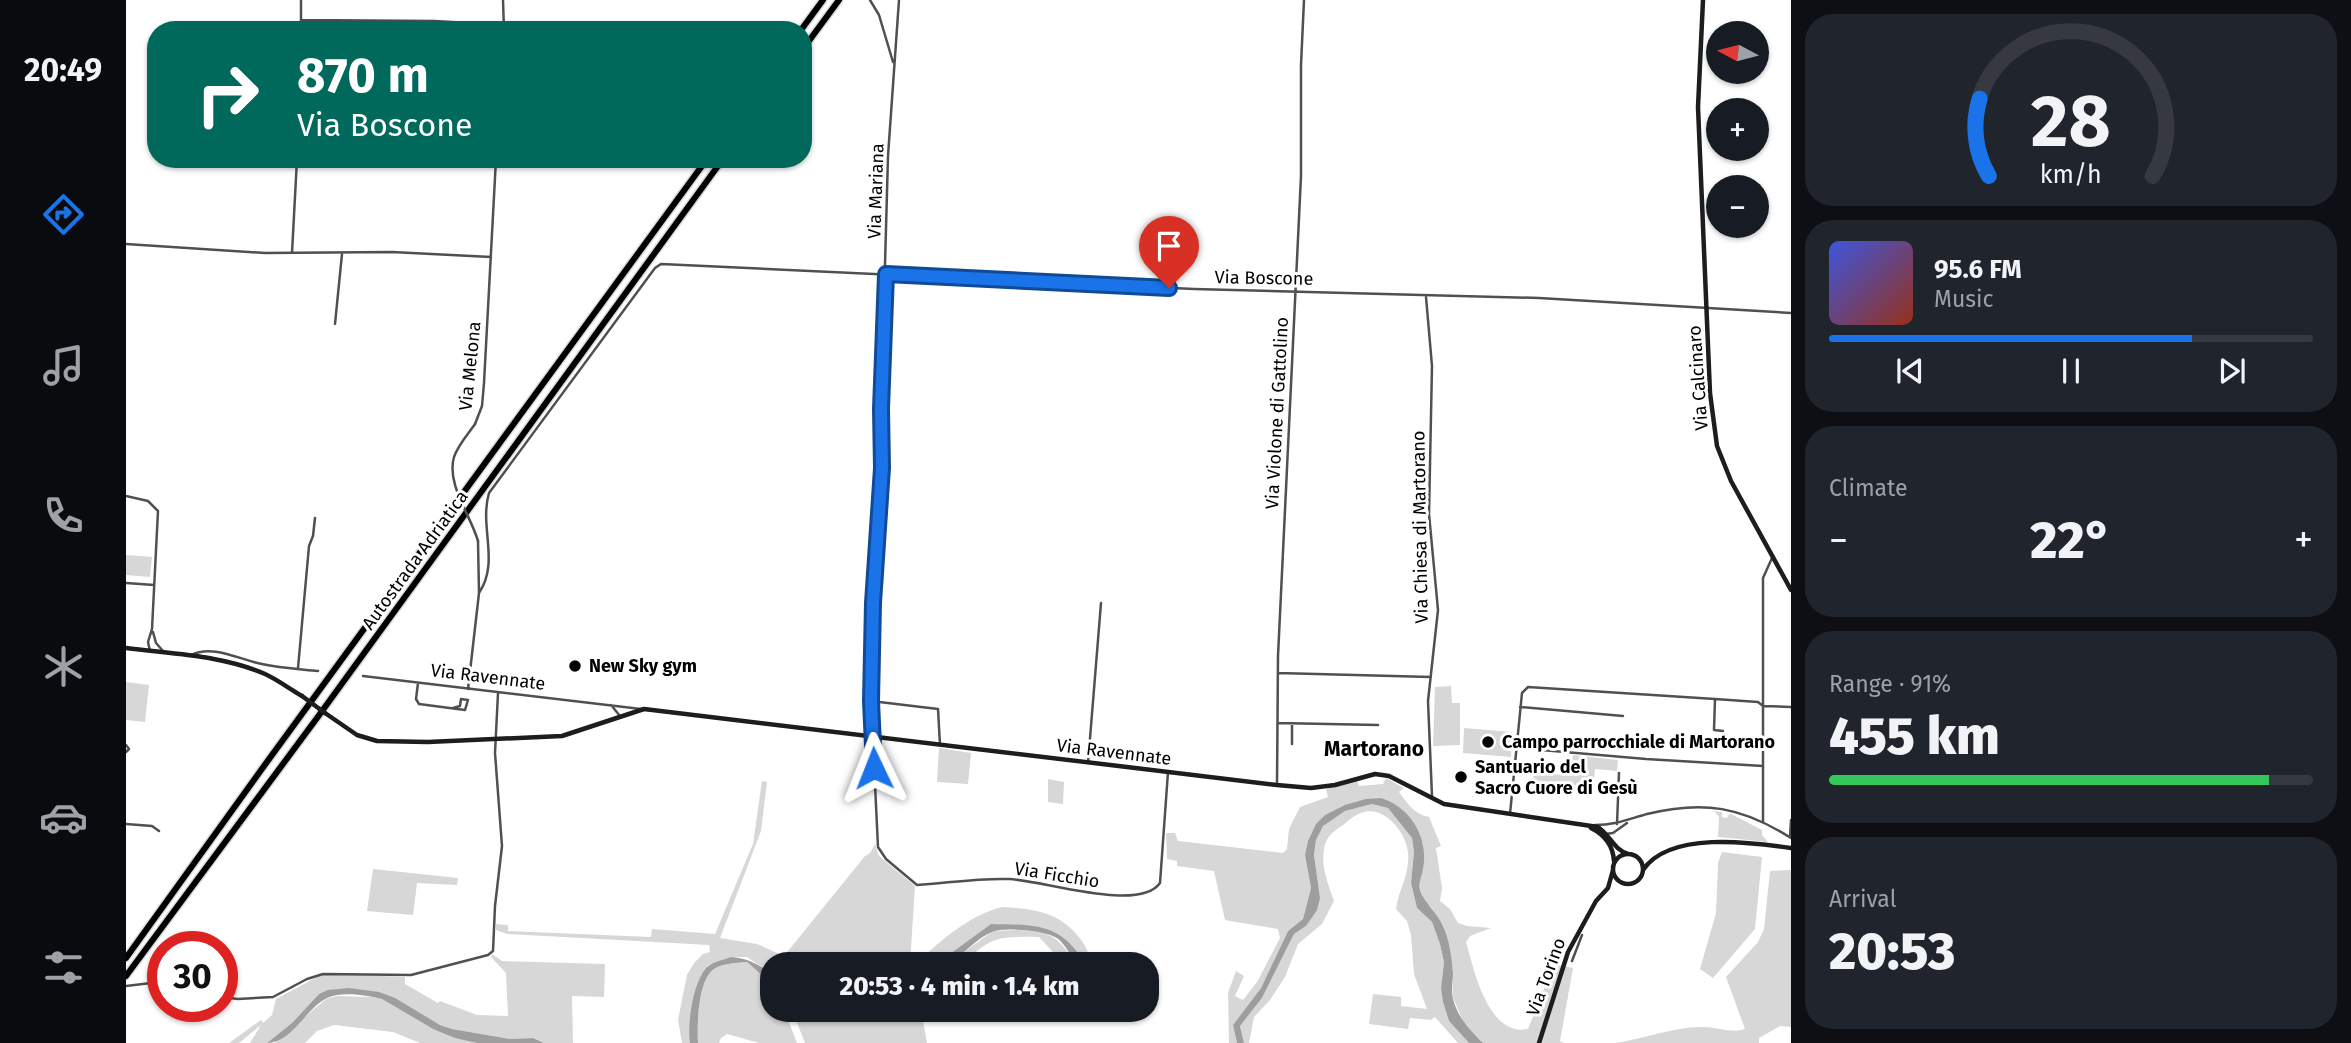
<!DOCTYPE html>
<html lang="en">
<head>
<meta charset="utf-8">
<style>
  body { margin:0; font-family:"Fira Sans",sans-serif; background:#20242c; color:#f1f3f6; height:100vh; display:flex; flex-direction:column; font-size:26px; white-space:nowrap }
  * { box-sizing:border-box; margin:0 }
  p { font-size:23px; color:#9ea1a6 }
  .icon { flex:none; width:38px; height:38px; fill:none; stroke:currentColor; stroke-width:2; stroke-linecap:round; stroke-linejoin:round }
  .map { position:relative; flex:1; overflow:hidden }
  .side { display:flex; flex-direction:column; gap:14px; padding:14px; background:#0d0f14; width:560px }
  .side>* { flex:none }
  .guide { position:absolute; left:21px; top:21px; width:665px; height:147px; border-radius:28px; box-shadow:0 2px 5px #0004; background:#00695c; color:#fff; overflow:hidden }
  .needle { width:46px; rotate:277deg }
  .buttons { position:absolute; left:1580px; top:21px; display:grid; gap:14px }
  .buttons a { display:grid; place-items:center; width:63px; height:63px; border-radius:50%; background:#171b24; box-shadow:0 2px 5px #0004; font-size:35px }
  .speed { position:absolute; left:21px; top:931px; display:flex; gap:14px; font-size:35px; font-weight:700; text-align:center }
  .speed>* { display:grid; place-content:center; width:91px; height:91px; border-radius:50%; background:#171b24; box-shadow:0 2px 5px #0004; line-height:1 }
  .speed .limit { border:10px solid #d22; background:#fff; color:#111 }
  .pin { position:absolute; display:grid; place-items:center; width:60px; height:60px; color:#fff; margin:-72px -30px; border-radius:50% 50% 50% 0; rotate:-45deg; box-shadow:0 0 7px #0007 }
  .pin .icon { rotate:45deg }
  .me { position:absolute; width:77px; margin:-38px; rotate:358deg; stroke-linejoin:round; filter:drop-shadow(0 0 5px #0008) }
  .turn { display:flex; align-items:center; gap:24px; height:147px; padding:0 35px; font-size:32px }
  .turn .icon { width:91px; height:91px; stroke-width:2.5 }
  .turn b { display:block; font-size:49px; line-height:60px }
  .big { font-size:52px; font-weight:800; line-height:1.1 }
  .side .card { flex:1; display:flex; flex-direction:column; justify-content:center; gap:10px; min-width:0; padding:0 24px; border-radius:28px; background:#20242c }
  .side .dial { align-items:center; gap:0 }
  .dial svg { height:182px; overflow:visible; fill:none; stroke:#363941; stroke-width:7; stroke-linecap:round; text-anchor:middle }
  .dial text { fill:#f1f3f6; stroke:none }
  .song { display:flex; align-items:center; gap:21px }
  .cover { width:84px; height:84px; border-radius:10px; background:linear-gradient(135deg,hsl(230 70% 55%),hsl(10 70% 35%)) }
  .played { height:7px; border-radius:4px; background:linear-gradient(90deg,#1a73e8 75%,#363941 75%) }
  .keys { display:flex; justify-content:space-around; direction:ltr }
  .heat { display:flex; justify-content:space-between; align-items:center; font-size:38px; direction:ltr }
  .charge { height:10px; border-radius:5px; background:linear-gradient(90deg,#34c759 91%,#363941 0) }
  .trip { position:absolute; left:634px; top:952px; width:399px; height:70px; border-radius:28px; background:#171b24; box-shadow:0 2px 5px #0004; font-weight:800; line-height:70px; text-align:center }
  main { display:flex; flex:1; min-height:0 }
  .tabs { display:flex; flex-direction:column; width:126px; justify-content:space-around; align-items:center; background:#090b0e; color:#9ea1a6 }
  .tabs .icon { width:49px; height:49px }
  .tabs .current { color:#1a73e8 }
  .tabs b { font-size:32px; color:#f1f3f6 }
  .map>svg:first-child { display:block }
  .green { fill:#d7d7d7 }
  .water { fill:#9e9e9e }
  .lines { fill:none; stroke-linecap:round; stroke-linejoin:round }
  .highway-casing { stroke:#dbdbdb; stroke-width:9 }
  .street { stroke:#505050; stroke-width:2.5 }
  .secondary { stroke:#1d1d1d; stroke-width:4.5 }
  .highway { stroke:#000; stroke-width:6 }
  .street-bridge { stroke:#505050; stroke-width:2.5 }
  .secondary-bridge { stroke:#1d1d1d; stroke-width:4.5 }
  .route-casing { stroke:#114b97; stroke-width:18 }
  .route { stroke:#1a73e8; stroke-width:12 }
  .poi-dot { fill:#000; stroke:#fff; stroke-width:2.5 }
  .labels { text-anchor:middle; dominant-baseline:central; stroke-width:6; stroke-linejoin:round; paint-order:stroke }
  .street-label { font-size:18px; fill:#000; stroke:#fff }
  .poi-label { font-size:18px; font-weight:bold; fill:#000; stroke:#fff; text-anchor:start }
  .quarter-label { font-size:21px; font-weight:bold; fill:#000; stroke:#fff }
</style>
</head>
<body>
<main>
<nav class="tabs">
<b>20:49</b>
<svg class="icon current" aria-label="directions" viewBox="0 0 24 24"><path d="M12 3l9 9-9 9-9-9zM9 14v-3h6M13 9l2 2-2 2"/></svg>
<svg class="icon" aria-label="music" viewBox="0 0 24 24"><path d="M9 18V5l10-2v13"/><circle cx="6" cy="18" r="3"/><circle cx="16" cy="16" r="3"/></svg>
<svg class="icon" aria-label="phone" viewBox="0 0 24 24"><path d="M5 4h4l2 5-3 2q2 4 5 5l2-3 5 2v4C11 20 4 13 5 4z"/></svg>
<svg class="icon" aria-label="climate" viewBox="0 0 24 24"><path d="M12 3v18M4 7l16 10M4 17L20 7"/></svg>
<svg class="icon" aria-label="car" viewBox="0 0 24 24"><path d="M5 17H2v-5l4-1 3-4h7l3 4 3 1v5h-3M9 17h6M6 11h13"/><circle cx="7" cy="17" r="2"/><circle cx="17" cy="17" r="2"/></svg>
<svg class="icon" aria-label="filters" viewBox="0 0 24 24"><path d="M4 7h16M4 17h16"/><circle cx="9" cy="7" r="2"/><circle cx="15" cy="17" r="2"/></svg>
</nav>
<div class="map">
<svg width="1665" height="1043" viewBox="0 0 1665 1043">
  <rect width="100%" height="100%" fill="#fff"/>
  <path class="green" d="M0 555 26 557 24 577 0 575Z
    M0 682 23 685 19 722 0 720Z
    M1325 686 1326 703H1334V745L1307 746 1309 687Z
    M1338 728 1386 732 1385 757 1337 753Z
    M813 748 845 753 842 784 811 782Z
    M1447 755 1492 760 1491 771 1469 769 1467 793 1406 787 1408 772 1446 776Z
    M1260 778 1278 788 1273 792C1281 803 1289 815 1303 817L1315 846 1310 848 1316 888 1314 901 1324 909 1332 923 1341 926 1365 928 1344 936 1340 942C1348 970 1362 1037 1402 1029L1428 964 1447 968 1434 1041 1438 1043H1357L1338 1023 1327 998V970L1318 927 1300 903 1294 889 1293 882 1297 869V844L1255 798 1199 815 1179 855 1185 888 1177 919 1162 931 1135 988 1107 1025 1111 1043H1103L1102 993 1110 971 1118 976 1109 996 1117 1000 1131 982 1154 938 1152 929 1099 920 1088 871 1051 866V861L1041 859 1040 833H1049L1052 841 1157 853 1161 849 1163 829 1174 807 1202 797 1200 789 1231 780 1233 786 1257 784Z
    M922 779 938 782 937 804 922 802Z
    M636 781 641 782 635 831 594 938 631 944 658 956 739 856 744 853 749 844 753 856 789 886 784 964H646V974L621 957H605L582 965 573 979 568 998 564 1043H556L552 1020 561 975 568 963 577 954 584 952 583 945 381 934 370 930V924L382 925V931L525 937 526 929 589 934 627 844Z
    M1246 804 1262 808 1286 838 1288 852 1285 883 1291 908 1306 922 1314 944 1318 962 1315 988 1317 1002 1323 1021 1343 1043H1332L1309 1017 1305 1020 1284 1018 1282 1029 1243 1024 1247 994 1275 997V1006L1301 1009 1288 974 1285 935 1281 921 1270 909C1273 888 1284 875 1282 852 1280 832 1257 804 1235 813 1228 815 1222 821 1217 825 1207 832 1200 836 1198 849 1195 867 1202 884 1208 901L1196 924 1172 944 1159 977 1144 1000 1128 1017 1123 1043H1118L1114 1026 1136 998 1168 934 1180 926 1194 898 1188 855 1190 840 1197 825 1219 811Z
    M1588 811 1596 812V817L1601 818 1603 814 1607 815 1636 830V835L1642 842 1592 837 1593 817Z
    M1596 852 1636 857 1629 929 1587 978 1574 969 1590 913 1592 863Z
    M247 869 332 878 331 885 291 883 287 915 241 911Z
    M1665 870V1027L1654 1026 1633 1038V1043H1489C1517 1039 1548 1027 1575 1027 1589 1026 1605 1034 1619 1029L1600 977 1632 942 1638 929 1644 871Z
    M876 907C910 909 937 912 958 944 962 950 963 958 966 964H959L953 955 928 932 895 926 865 924 810 964H790C815 940 842 916 876 907Z
    M891 930C926 931 932 937 950 964H938L913 937C896 937 876 935 861 944 845 953 842 964 821 964L867 931Z
    M366 954 376 961 479 964 478 997 446 996 447 1043H418L407 1038 384 1039 326 1029 314 1025 253 992 193 994 166 1023 141 1043H124L135 1025 113 1043H103L135 1020 137 1023 146 1015 150 999 195 975 208 974 279 977V984L312 1003 314 1001 351 1015 382 1016 380 973 365 957Z
    M621 962C646 986 646 969 646 1010H658L671 1043H633L601 1034 595 1038 593 1043H572C571 1024 572 981 588 969 597 963 610 963 621 962Z
    M210 996 247 997 256 999 307 1029 351 1043H294L267 1032 208 1025 191 1031 179 1043H148L200 999Z
    M666 1010H780L781 1021 782 1010H795L801 1043H679Z"/>
  <path class="water" d="M1255 798C1285 807 1303 839 1297 869 1296 877 1292 882 1294 890 1299 904 1311 913 1317 926 1323 938 1326 959 1327 973 1327 981 1325 991 1327 999 1332 1018 1344 1030 1357 1043H1343L1323 1021 1317 1002 1315 988 1318 962 1314 944 1306 922 1291 908 1285 883 1288 852 1286 838 1262 808 1246 804 1219 811 1197 826 1190 840 1188 855 1194 898 1191 910 1180 926 1168 934 1136 998 1114 1026 1118 1043H1111L1107 1025 1135 988 1162 931 1177 919 1185 888 1179 855 1182 841 1190 824 1199 815 1219 805 1240 799Z
    M865 924C908 925 935 922 959 964H950C945 956 939 944 931 938 919 930 878 927 866 932 845 940 834 964 810 964Z
    M605 957C621 958 632 964 646 974V983L643 978H639L621 962C610 963 597 963 588 969 572 980 571 1024 572 1043H564C561 1024 567 983 580 968 585 962 597 960 605 957Z
    M223 988 253 992 269 998 314 1025 326 1029 384 1039 407 1038 418 1043H351L329 1038 307 1029 256 999C241 995 216 991 201 998 180 1008 166 1043 141 1043L166 1023 193 994 202 990Z"/>
  <g class="lines">
    <defs>
      <path id="highway" d="M675 30 697 0
        M677 49 713 0
        M0 958 138 766 581 159
        M0 976 191 718 597 159"/>
    </defs>
    <use href="#highway" class="highway-casing"/>
    <path class="street" d="M377 0 378 30
      M744 0 753 15 767 62
      M773 0 762 156 755 409 756 468 747 603 745 701 752 847 760 859 791 885C822 883 851 878 883 879 916 880 1013 913 1034 883L1042 772
      M175 20 308 21 378 25
      M175 30V0
      M0 244 139 253 266 252 365 257
      M166 253 171 159
      M1300 297 1306 366 1303 514 1312 610 1302 701 1306 796
      M209 324 216 254
      M349 424 356 406 358 383 370 159
      M0 496 22 501 32 511 26 629 22 642 24 651
      M0 583 28 585
      M353 593C374 562 353 527 363 493L529 268 535 264 1068 289 1413 298 1665 313
      M27 632 30 643 37 651
      M65 655C87 644 114 660 136 664 154 668 173 669 192 671
      M172 668 183 546 187 536 189 518
      M1152 673 1305 677
      M237 676 515 709
      M292 683 290 699 293 704 339 710 342 700 335 699 334 706 327 708
      M342 689 353 593 352 541
      M745 701 812 709 814 745
      M485 705 494 716
      M1394 707 1497 716
      M1152 723 1252 725
      M1597 731 1588 730 1589 699 1632 702 1637 706 1665 707
      M1166 744V724
      M0 745 3 749 0 752
      M1391 748 1520 759 1637 766
      M962 763 975 603
      M1151 785 1152 656 1175 176V65L1178 0
      M1384 814 1396 693 1402 687 1589 699
      M1637 822V578L1646 558
      M0 824 26 826 33 831
      M1491 824 1493 773
      M1469 825C1489 825 1503 819 1521 814 1578 800 1616 807 1665 838
      M1479 834 1487 833 1501 823
      M1664 837 1665 820
      M1446 961 1456 935
      M0 986 25 983 37 986
      M96 997 112 999 147 997 181 979 197 974 285 975 362 955 367 951 369 906 376 846 369 753 372 693"/>
    <path class="secondary" d="M1577 0 1572 107 1584 393 1591 446 1605 481 1665 590
      M0 648C46 654 96 655 139 674 152 680 164 689 176 696
      M199 713 231 735 251 741 302 742 436 736 518 709 1151 785 1185 788 1209 785 1249 774 1263 776 1318 804 1472 827C1484 835 1488 850 1502 854
      M1465 828C1479 835 1487 845 1488 861
      M1487 869a15 15 0 1 1 30 0a15 15 0 1 1-30 0Z
      M1517 870C1543 831 1625 842 1665 848
      M1413 1043 1442 952 1470 901 1482 888 1487 870"/>
    <use href="#highway" class="highway"/>
    <path class="street-bridge" d="M349 424C342 434 332 445 328 457 320 484 345 516 352 541"/>
    <path class="secondary-bridge" d="M176 696 199 713"/>
  </g>
  <g class="lines">
    <defs>
      <path id="route" d="M748 768 745 701 747 603 756 468 755 409 760 274 1043 288"/>
    </defs>
    <use href="#route" class="route-casing"/>
    <use href="#route" class="route"/>
  </g>
  <g class="poi-dot">
    <circle cx="449" cy="666" r="7"/>
    <circle cx="1362" cy="742" r="7"/>
    <circle cx="1335" cy="777" r="7"/>
  </g>
  <g class="labels">
    <g class="street-label">
      <text transform="translate(750 191) rotate(-88)">Via Mariana</text>
      <text transform="translate(1138 278) rotate(1)">Via Boscone</text>
      <text transform="translate(344 366) rotate(-84)">Via Melona</text>
      <text transform="translate(1572 378) rotate(-94)">Via Calcinaro</text>
      <text transform="translate(1151 413) rotate(-87)">Via Violone di Gattolino</text>
      <text transform="translate(1294 527) rotate(-91)">Via Chiesa di Martorano</text>
      <text transform="translate(289 560) rotate(-54)">Autostrada Adriatica</text>
      <text transform="translate(362 677) rotate(7)">Via Ravennate</text>
      <text transform="translate(988 752) rotate(7)">Via Ravennate</text>
      <text transform="translate(931 875) rotate(9)">Via Ficchio</text>
      <text transform="translate(1420 977) rotate(-70)">Via Torino</text>
    </g>
    <g class="poi-label">
      <text x="463" y="666">New Sky gym</text>
      <text x="1376" y="742">Campo parrocchiale di Martorano</text>
      <text x="1349" y="767">Santuario del<tspan x="1349" dy="21">Sacro Cuore di Gesù</tspan></text>
    </g>
    <g class="quarter-label">
      <text x="1248" y="749">Martorano</text>
    </g>
  </g>
</svg>
<div class="buttons">
<a><svg class="needle" viewBox="-14 -14 28 28"><path d="M0-13l5 13h-10z" fill="#e53935"/><path d="M0 13l5-13h-10z" fill="#9ea1a6"/></svg></a>
<a>+</a>
<a>−</a>
</div>
<div class="speed"><div class="limit">30</div></div>
<div class="pin" style="left:1043px;top:288px;background:#d93025"><svg class="icon" aria-label="arrive" viewBox="0 0 24 24"><path d="M6 21V4h12l-3 4 3 4H6"/></svg></div>
<svg class="me" style="left:748px;top:768px" viewBox="-20 -20 40 40"><path d="M0-17L14 15 0 8-14 15z" fill="#1a73e8" stroke="#fff" stroke-width="4"/></svg>
<div class="trip">20:53 · 4 min · 1.4 km</div>
<div class="guide">
<div class="turn"><svg class="icon" aria-label="right" viewBox="0 0 24 24"><path d="M7 20v-9h11M14 6l5 5-5 5"/></svg><div><b>870 m</b>Via Boscone</div></div>
</div>
</div>
<section class="side">
<div class="card dial"><svg viewBox="0 0 100 80">
<path d="M14 69A42 42 0 1 1 86 69"/>
<path d="M14 69A42 42 0 0 1 10 35" stroke="#1a73e8"/>
<text x="50" y="56" font-size="32" font-weight="700">28</text>
<text x="50" y="72" font-size="11">km/h</text>
</svg></div>
<div class="card">
<div class="song"><i class="cover"></i><div><b>95.6 FM</b><p>Music</p></div></div>
<div class="played"></div>
<div class="keys"><svg class="icon" aria-label="previous" viewBox="0 0 24 24"><path d="M18 5L8 12l10 7zM5 5v14"/></svg><svg class="icon" aria-label="pause" viewBox="0 0 24 24"><path d="M8 5v14M16 5v14"/></svg><svg class="icon" aria-label="next" viewBox="0 0 24 24"><path d="M6 5l10 7-10 7zM19 5v14"/></svg></div>
</div>
<div class="card"><p>Climate</p>
<div class="heat"><a>−</a><b class="big">22°</b><a>+</a></div>
</div>
<div class="card"><p>Range · 91%</p><b class="big">455 km</b><div class="charge"></div></div>
<div class="card"><p>Arrival</p><b class="big">20:53</b></div>
</section>
</main>
</body>
</html>
